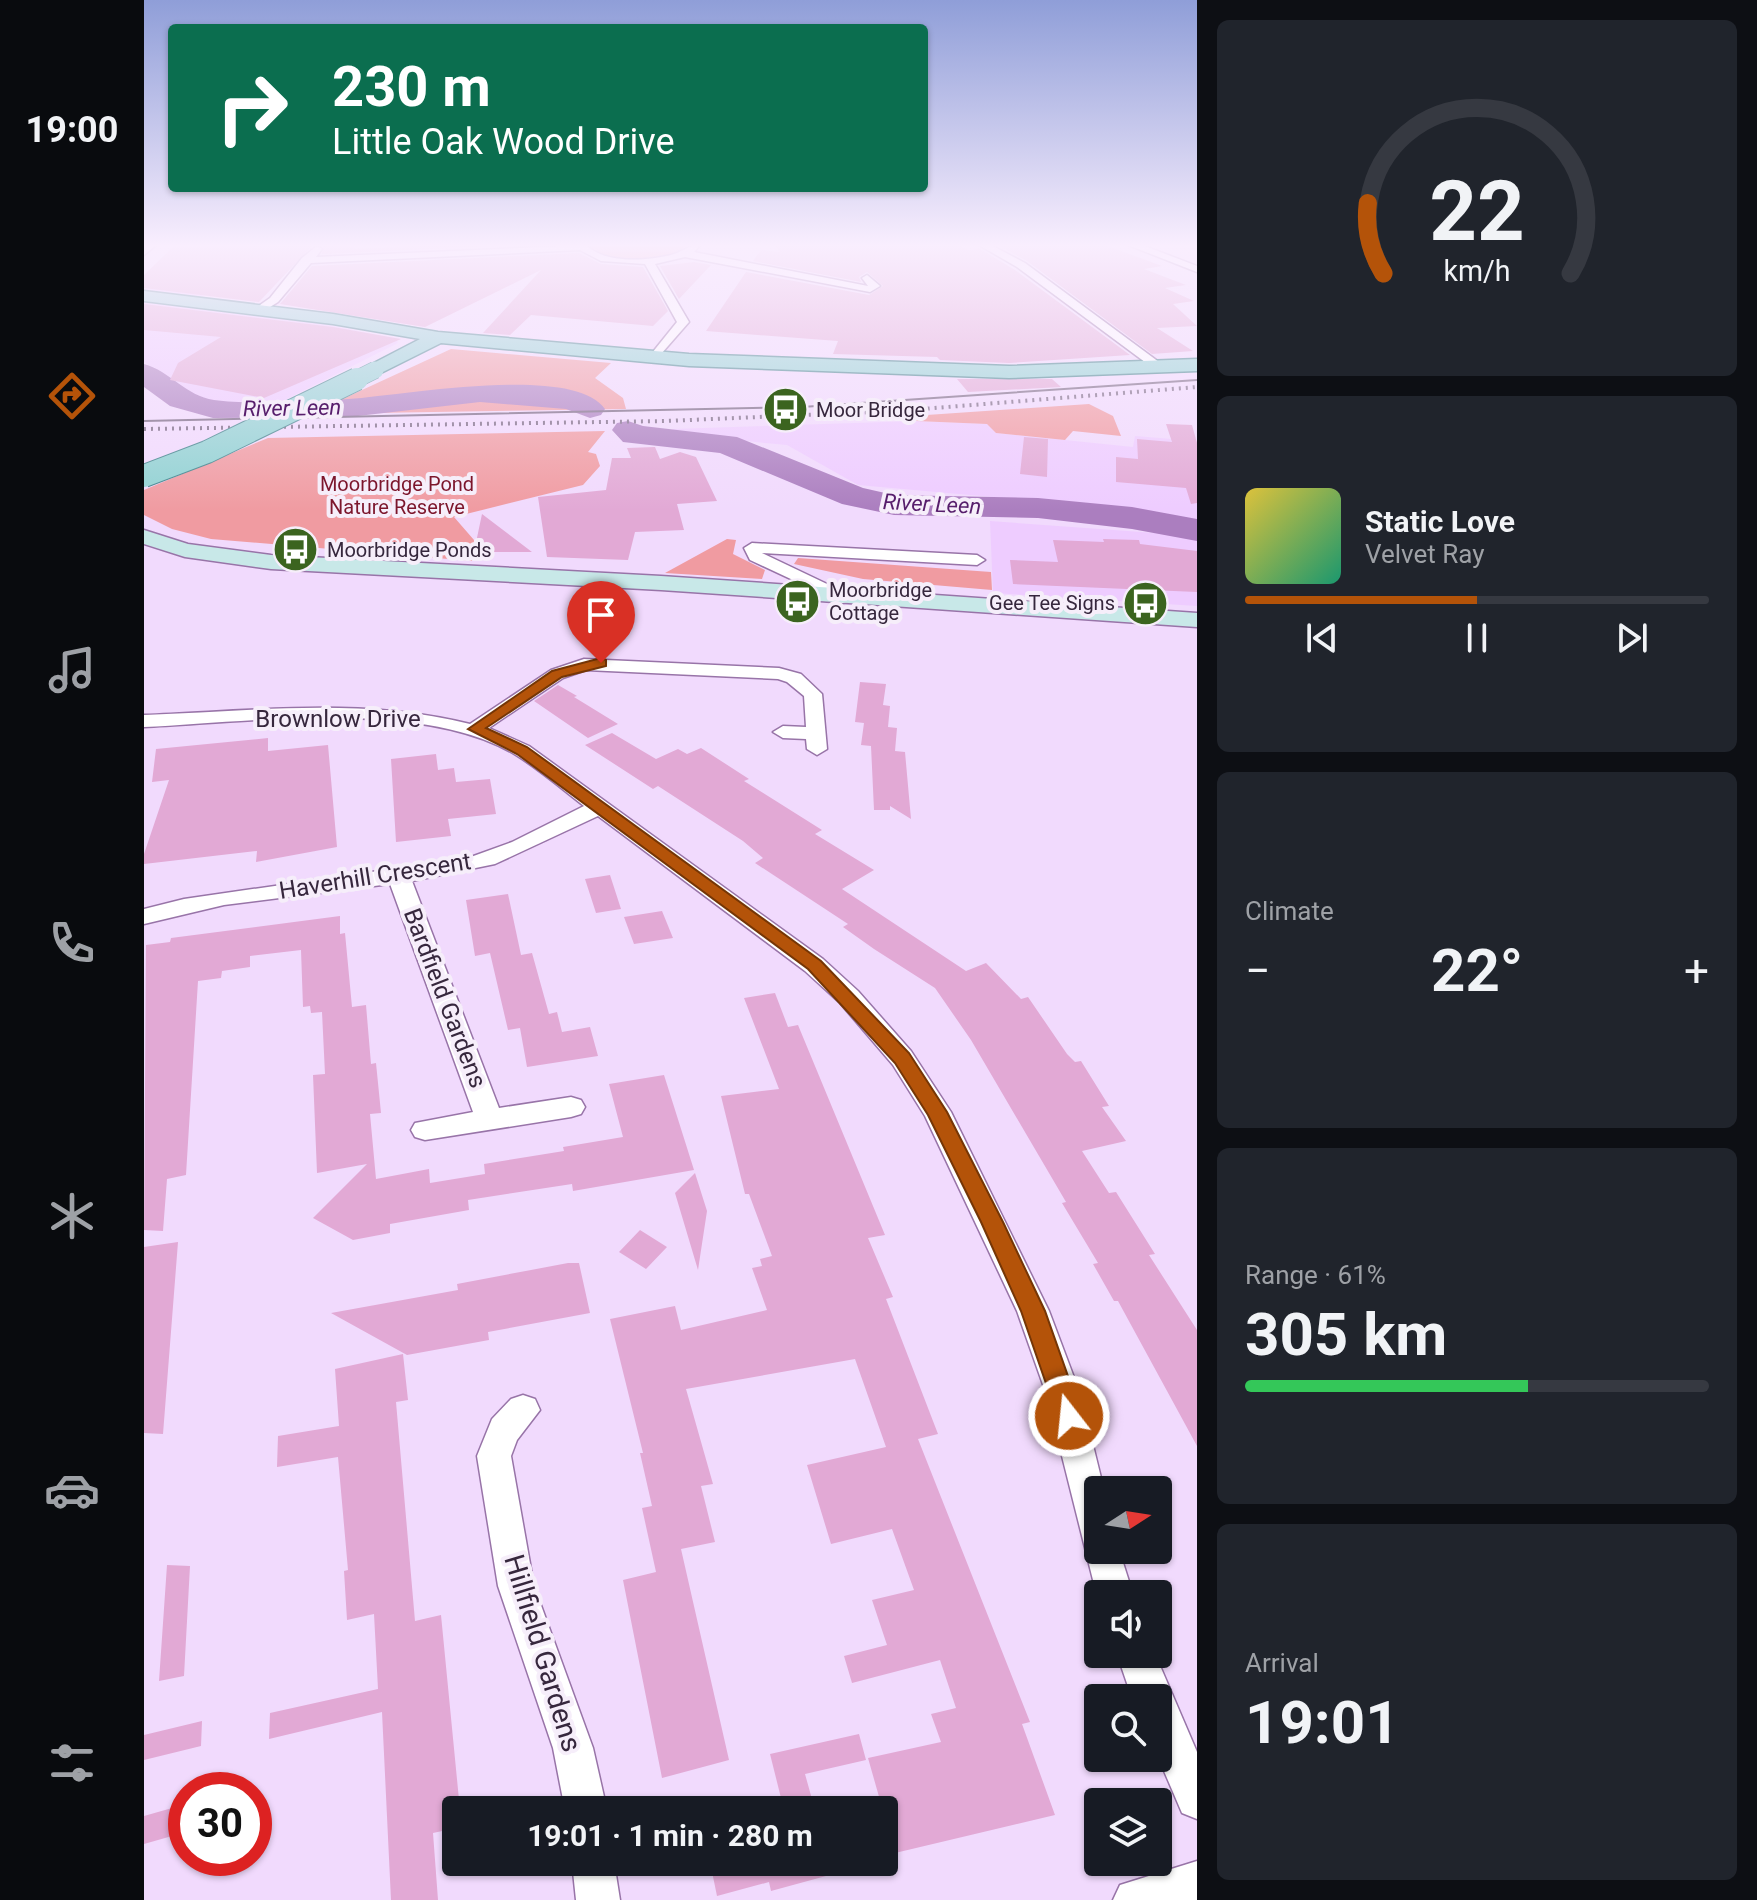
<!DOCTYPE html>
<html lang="en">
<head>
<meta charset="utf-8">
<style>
  body { margin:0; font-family:Roboto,sans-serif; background:#20242c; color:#f1f3f6; height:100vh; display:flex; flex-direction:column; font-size:30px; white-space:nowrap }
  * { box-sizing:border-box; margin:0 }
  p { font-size:26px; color:#9ea1a6 }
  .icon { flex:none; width:44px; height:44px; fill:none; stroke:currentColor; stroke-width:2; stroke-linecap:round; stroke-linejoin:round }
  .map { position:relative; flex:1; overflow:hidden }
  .panel { display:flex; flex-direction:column; gap:20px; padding:20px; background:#0d0f14; width:560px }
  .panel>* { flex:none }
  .hud { position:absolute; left:24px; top:24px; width:760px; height:168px; border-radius:8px; box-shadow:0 2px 6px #0004; background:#0b6e4f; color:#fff; overflow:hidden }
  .needle { width:52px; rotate:78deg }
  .controls { position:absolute; left:940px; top:1476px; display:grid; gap:16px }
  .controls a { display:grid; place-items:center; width:88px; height:88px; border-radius:8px; background:#171b24; box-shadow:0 2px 6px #0004; font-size:40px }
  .speed { position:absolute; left:24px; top:1772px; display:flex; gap:16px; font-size:40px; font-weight:700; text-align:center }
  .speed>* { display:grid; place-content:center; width:104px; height:104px; border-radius:50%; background:#171b24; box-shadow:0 2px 6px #0004; line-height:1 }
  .speed .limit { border:12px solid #d22; background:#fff; color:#111 }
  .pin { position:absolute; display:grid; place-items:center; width:68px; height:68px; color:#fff; margin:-82px -34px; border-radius:50% 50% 50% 0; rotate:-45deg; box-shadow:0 0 8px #0007 }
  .pin .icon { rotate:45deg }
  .me { position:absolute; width:88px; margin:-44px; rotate:344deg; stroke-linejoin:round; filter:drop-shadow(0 0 6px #0008) }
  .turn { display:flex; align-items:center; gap:28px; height:168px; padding:0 32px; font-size:36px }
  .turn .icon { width:104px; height:104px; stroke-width:2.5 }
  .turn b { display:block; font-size:56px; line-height:68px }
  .big { font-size:60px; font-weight:700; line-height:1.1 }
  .panel .card { flex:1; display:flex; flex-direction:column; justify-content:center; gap:12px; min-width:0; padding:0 28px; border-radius:12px; background:#20242c }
  .panel .dial { align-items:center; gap:0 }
  .dial svg { height:208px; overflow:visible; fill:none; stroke:#363941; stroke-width:7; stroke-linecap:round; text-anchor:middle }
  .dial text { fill:#f1f3f6; stroke:none }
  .song { display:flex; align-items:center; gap:24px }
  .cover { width:96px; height:96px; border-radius:12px; background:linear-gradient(135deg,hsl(50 70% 55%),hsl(160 70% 35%)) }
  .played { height:8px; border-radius:4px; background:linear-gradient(90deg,#b45309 50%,#363941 50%) }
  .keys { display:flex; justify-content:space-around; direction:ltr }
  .heat { display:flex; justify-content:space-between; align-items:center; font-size:44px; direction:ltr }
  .charge { height:12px; border-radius:6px; background:linear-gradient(90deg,#34c759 61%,#363941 0) }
  .trip { position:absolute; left:298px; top:1796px; width:456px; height:80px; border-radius:8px; background:#171b24; box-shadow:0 2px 6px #0004; font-weight:700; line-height:80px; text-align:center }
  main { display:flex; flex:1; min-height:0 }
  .tabs { display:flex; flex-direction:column; width:144px; justify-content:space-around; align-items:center; background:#090b0e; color:#9ea1a6 }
  .tabs .icon { width:56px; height:56px }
  .tabs .on { color:#b45309 }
  .tabs b { font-size:36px; color:#f1f3f6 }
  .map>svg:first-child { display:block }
  .built { fill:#ecf }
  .green { fill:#f09ba1 }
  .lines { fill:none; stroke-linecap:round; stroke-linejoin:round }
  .river { fill:#ab7ebf; fill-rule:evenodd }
  .building { fill:#e2a9d5 }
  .street-casing { stroke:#9874a8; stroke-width:3 }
  .secondary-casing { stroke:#9874a8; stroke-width:3 }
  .primary-casing { stroke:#40838a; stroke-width:3 }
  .street { fill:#fff; fill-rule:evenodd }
  .secondary { fill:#c8e8e8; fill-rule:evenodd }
  .primary { fill:#90d2d2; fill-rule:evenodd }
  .tram { stroke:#786681; stroke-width:2 }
  .rail { stroke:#786681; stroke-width:4; stroke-dasharray:2 5; stroke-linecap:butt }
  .primary-bridge-far1-casing { stroke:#40838a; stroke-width:18; stroke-linecap:butt }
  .primary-bridge-casing { stroke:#40838a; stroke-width:24; stroke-linecap:butt }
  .primary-bridge-far1 { stroke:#90d2d2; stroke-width:17 }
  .primary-bridge { stroke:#90d2d2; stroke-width:22 }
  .route { fill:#b45309; stroke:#753606; stroke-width:2 }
  .labels { text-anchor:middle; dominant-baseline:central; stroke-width:8; stroke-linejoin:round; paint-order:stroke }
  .far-poi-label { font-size:20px; fill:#36273d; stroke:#f6eefa; text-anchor:start }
  .far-park-label { font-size:20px; fill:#7c162c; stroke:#f6eefa }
  .far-water-label { font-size:22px; font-style:italic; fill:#571e6c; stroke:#f6eefa }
  .street-label { font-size:24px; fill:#36273d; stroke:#f6eefa }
  .near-street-label { font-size:28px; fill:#36273d; stroke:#f6eefa }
</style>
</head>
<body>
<main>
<nav class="tabs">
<b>19:00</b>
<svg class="icon on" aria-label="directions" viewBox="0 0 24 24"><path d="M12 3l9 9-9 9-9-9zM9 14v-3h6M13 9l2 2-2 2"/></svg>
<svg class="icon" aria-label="music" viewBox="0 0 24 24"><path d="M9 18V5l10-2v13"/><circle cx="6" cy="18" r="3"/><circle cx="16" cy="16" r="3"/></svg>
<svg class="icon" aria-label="phone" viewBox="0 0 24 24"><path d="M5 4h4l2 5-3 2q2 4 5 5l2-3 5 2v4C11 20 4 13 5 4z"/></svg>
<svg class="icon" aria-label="climate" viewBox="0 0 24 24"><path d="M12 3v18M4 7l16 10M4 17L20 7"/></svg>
<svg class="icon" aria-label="car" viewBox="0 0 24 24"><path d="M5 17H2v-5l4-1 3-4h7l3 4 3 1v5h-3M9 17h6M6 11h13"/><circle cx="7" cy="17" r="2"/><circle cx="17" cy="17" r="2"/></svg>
<svg class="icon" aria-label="filters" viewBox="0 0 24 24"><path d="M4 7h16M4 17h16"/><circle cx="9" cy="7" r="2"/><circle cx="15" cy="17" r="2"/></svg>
</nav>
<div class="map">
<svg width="1053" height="1900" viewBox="0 0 1053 1900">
  <rect width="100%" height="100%" fill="#f1dafd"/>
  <path class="built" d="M0 276 90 280 36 307 180 324 252 339 254 343 129 406 65 403 49 397 0 362Z
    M772 421 843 424 852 433 989 447 991 436 1053 441V520L1015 512 714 485 643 445 526 434 529 429Z
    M846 521 1053 536V606L849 593Z"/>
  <path class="green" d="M444 245H541V246C526 263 457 264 444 245Z
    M307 349 467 363 451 378 479 398 482 409 166 414Z
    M945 404 969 416 977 436 929 431 921 440 852 433 843 424 772 421 768 416Z
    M461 431 444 452 452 454 456 466 439 485 310 517 330 540 328 561 67 539 28 529 0 515V490L124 438Z
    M583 539 592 540 589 554 621 570 618 579 521 573Z
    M654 558 847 572 848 590 719 579 650 564Z"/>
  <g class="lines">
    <path class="river" d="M0 364C26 371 42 396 70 400 104 405 168 401 205 399 255 396 430 363 461 409L457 415 446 418 422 409 336 402 205 417 69 418 26 406 0 387Z
      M484 421 499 426 593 437 719 488 750 495 894 498 988 507 1053 519V541L988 529 894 518 750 515 698 504 576 453 479 442 468 430 473 423Z"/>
  </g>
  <path class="building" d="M297 245H372L178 254 179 246 211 247 208 249Z
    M630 245H815L824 250 836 249 871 270 986 355 865 363 796 360 793 357 689 354 694 341 562 331 602 272 725 295 739 286 723 272 715 277 717 282 609 261 617 250 636 252Z
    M854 245H961L1018 266 1000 269 1042 285 1021 288 1050 301 1029 304 1053 326 1013 328 1049 351 1008 354 883 261Z
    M139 246H168L115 302 0 288V275L29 247Z
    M435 253 457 264 499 267 524 311 509 326 387 315 366 335 339 333 397 270 281 327 136 304 168 266Z
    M550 262 567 265 535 299 516 266Z
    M0 304 189 327 257 339 120 398 26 380 34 363 77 337 0 330Z
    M813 379H908L917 387 824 392Z
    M1022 424 1048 425 1053 443V503L1047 504 1042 488 972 482V457L994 459 993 439 1028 442Z
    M880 437 904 439 903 477 876 474Z
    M511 447 516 459 536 452 552 457 573 501 533 504 540 530 491 532 484 560 403 557 394 497 462 490 468 458H487L483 448Z
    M338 514 388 552H330Z
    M959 539 995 540 996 544 1053 551V592L869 584 866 560 914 562 909 540 960 542Z
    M716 682 742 684 739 705 746 706 744 727 753 728 751 751 761 752 767 819 746 806V810H730L727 746 717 745 720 723 711 722Z
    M414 685 433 696 430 697 474 724 444 738 390 701Z
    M468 733 512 759 534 749 543 754 557 748 605 779 600 781 678 830 671 834 730 870 698 889 822 971 842 963 877 999 884 997 923 1054 931 1062 937 1061 965 1106 958 1107 982 1141 938 1151 965 1193 972 1192 1011 1254 1005 1255 1053 1330V1446L974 1301H970L949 1264 954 1263 918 1203 922 1202 827 1040 791 988 730 949 699 927 704 924 611 863 619 858 599 841 514 786 509 789 441 745Z
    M124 738V751L184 745 193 847 112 862 113 851 0 864V854L25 780 8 782 12 749Z
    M292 754 294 770 310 768 312 782 346 779 352 814 304 819 307 836 252 842 247 759Z
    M466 875 477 909 452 913 441 879Z
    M364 894 377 955 388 953 405 1014 413 1012 418 1032 446 1027 454 1056 383 1067 376 1028 364 1030 346 953 331 956 322 900Z
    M518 911 529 938 490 944 480 917Z
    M196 916V934L201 933 208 1007 222 1005 227 1064 232 1063 237 1113 226 1114 232 1179 285 1169 286 1183 341 1174 340 1164 420 1151 419 1147 479 1137 465 1084 520 1075 550 1170 429 1191 428 1184 324 1200 325 1210 246 1224V1233L209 1240 169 1218 223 1164 173 1173 169 1075 181 1074 178 1012 167 1013 166 1006 159 1007 157 950 106 956V967L78 971 77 978 54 981 42 1175 23 1179 19 1231 0 1230 2 945 26 942 27 938Z
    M631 993 644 1027 654 1025 741 1235 724 1238 749 1297 742 1299 794 1434 774 1439 886 1722 878 1724 911 1815 751 1853 724 1758 797 1742 787 1714 812 1708 796 1660 708 1683 700 1656 743 1645 728 1600 770 1590 748 1529 687 1544 663 1465 742 1447 711 1359 542 1389 569 1484 557 1486 571 1542 537 1549 585 1760 518 1778 479 1580 512 1572 498 1508 508 1506 496 1453H499L466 1319 531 1306 537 1330 623 1310 608 1268 618 1266 616 1259 628 1256 605 1194H601L577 1096 635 1089 600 998Z
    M551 1173 563 1211 554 1270 531 1193Z
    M496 1230 523 1247 502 1269 475 1252Z
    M34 1242 19 1434 0 1433V1247Z
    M424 1263H435L446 1313 344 1332 345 1340 263 1355 187 1313 314 1290 313 1284Z
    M259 1354 264 1400 252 1402 271 1621 297 1615 316 1810H312V1828L289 1833 294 1900H247L238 1712 125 1739 126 1713 234 1689 230 1614 203 1620 200 1571 204 1570 194 1457 133 1467 134 1436 195 1426 191 1369Z
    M23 1565 46 1566 40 1676 15 1681Z
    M58 1721 57 1746 0 1760V1735Z
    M715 1734 722 1760 661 1774 671 1810H640L626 1754Z
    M42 1804V1832L0 1844V1816Z
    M566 1862H702L704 1870 627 1891 625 1882 573 1896Z"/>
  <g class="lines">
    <defs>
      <path id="street" d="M12 245 0 255 1 245Z
        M442 245C461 264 502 261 527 255 538 252 545 245 556 245L550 252 724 286 718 278 723 275 736 286 726 292 541 257 511 264 545 322 510 362 504 358 533 322 501 264 457 261 436 250 167 263 134 302 118 312 109 310 126 298 158 258 173 246 178 249 172 257Z
        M835 245H847L881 263 1023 368 1013 371 873 267Z
        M984 245H998L1053 266V272Z
        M608 543 833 555 841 560 833 565 618 553 704 594V602L698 603 606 560 600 548Z
        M440 659 635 668 657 674 678 694 683 749 673 755 663 749 662 739 639 738 629 732 639 726 662 727 660 696 643 682 634 679 442 670 419 678 345 728 385 746 679 959 714 991 767 1051 807 1112 905 1311 937 1396 960 1490H954V1550H975L989 1594H954V1600L903 1396 873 1311 781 1116 749 1065 696 1003 661 971 454 816 351 864 268 881 355 1108 427 1097 437 1100 441 1107 437 1114 427 1117 281 1140 271 1137 267 1130 271 1123 329 1112 246 884 80 905 0 924V909L40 899 324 858 368 842 440 806C418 789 396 770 372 755 279 698 106 722 0 727V715C109 711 219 697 326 724L407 670Z
        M379 1395 391 1399 396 1410 373 1440 367 1456 390 1586 449 1748 463 1810H421L409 1748 354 1586 333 1456 348 1419 367 1399Z
        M973 1654H1011L1053 1752V1819L1038 1813 1014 1757V1698H988Z
        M1053 1861V1900H969L976 1885Z
        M428 1862H470L476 1900H432Z"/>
      <path id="secondary" d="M0 530 44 544 127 555 517 576 1053 613V627L517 590 127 569 41 557 0 544Z"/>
      <path id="primary" d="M0 291 189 314 294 332 545 354 865 366 1053 359V371L865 378 545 366 297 343 231 376 221 370 224 366 276 339 189 324 0 301Z"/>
    </defs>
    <use href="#street" class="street-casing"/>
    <use href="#secondary" class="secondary-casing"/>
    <use href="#primary" class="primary-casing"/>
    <use href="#street" class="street"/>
    <use href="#secondary" class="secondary"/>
    <use href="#primary" class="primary"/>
    <path class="tram" d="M0 421 658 407 1053 380"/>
    <path class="rail" d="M0 429 522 421 753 411 1053 387"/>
    <defs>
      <path id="primary-bridge-far1" d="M209 381 231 370"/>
      <path id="primary-bridge" d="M0 476 63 452 213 379"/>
    </defs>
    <use href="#primary-bridge-far1" class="primary-bridge-far1-casing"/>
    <use href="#primary-bridge" class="primary-bridge-casing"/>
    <use href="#primary-bridge-far1" class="primary-bridge-far1"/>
    <use href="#primary-bridge" class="primary-bridge"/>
  </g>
  <linearGradient id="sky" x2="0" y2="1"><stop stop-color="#8f9ed8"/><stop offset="0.48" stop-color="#f9eefe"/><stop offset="1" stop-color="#f9eefe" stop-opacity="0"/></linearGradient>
  <rect width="1053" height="511" fill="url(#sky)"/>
  <path class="route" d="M457 658 462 660V666L418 677 342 728 383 747 677 961 765 1053 803 1112 859 1222 901 1311 938 1416 934 1424 925 1428 916 1424 877 1311 837 1222 784 1115 751 1063 664 969 373 754 324 729 408 671Z"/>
  <defs>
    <symbol id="bus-disc" viewBox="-11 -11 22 22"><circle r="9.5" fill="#3b641f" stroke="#f6eefa"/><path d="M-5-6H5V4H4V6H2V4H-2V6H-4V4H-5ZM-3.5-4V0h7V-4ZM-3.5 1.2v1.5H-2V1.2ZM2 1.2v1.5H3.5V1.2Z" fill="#fff"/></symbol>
  </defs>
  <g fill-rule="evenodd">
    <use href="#bus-disc" x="616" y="384" width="51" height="51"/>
    <use href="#bus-disc" x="126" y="524" width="51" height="51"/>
    <use href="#bus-disc" x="628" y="576" width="51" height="51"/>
    <use href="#bus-disc" x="976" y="578" width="51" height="51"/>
  </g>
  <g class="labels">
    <g class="far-poi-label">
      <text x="672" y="410">Moor Bridge</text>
      <text x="183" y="550">Moorbridge Ponds</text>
      <text x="685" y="590">Moorbridge<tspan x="685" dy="23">Cottage</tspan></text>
      <text x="971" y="603" text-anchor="end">Gee Tee Signs</text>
    </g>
    <g class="far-park-label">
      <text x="253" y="484">Moorbridge Pond<tspan x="253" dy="23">Nature Reserve</tspan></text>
    </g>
    <g class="far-water-label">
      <text transform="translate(148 408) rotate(-1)">River Leen</text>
      <text transform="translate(788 504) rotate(3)">River Leen</text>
    </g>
    <g class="street-label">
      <text x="194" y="719">Brownlow Drive</text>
      <text transform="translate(231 876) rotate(-9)">Haverhill Crescent</text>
      <text transform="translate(301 998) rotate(69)">Bardfield Gardens</text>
    </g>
    <g class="near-street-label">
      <text transform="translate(399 1653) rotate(73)">Hillfield Gardens</text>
    </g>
  </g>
</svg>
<div class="controls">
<a><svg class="needle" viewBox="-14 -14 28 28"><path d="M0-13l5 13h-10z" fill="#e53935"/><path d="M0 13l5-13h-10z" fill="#9ea1a6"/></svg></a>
<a><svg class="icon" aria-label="sound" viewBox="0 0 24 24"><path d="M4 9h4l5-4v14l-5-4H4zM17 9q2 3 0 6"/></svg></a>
<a><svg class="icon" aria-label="search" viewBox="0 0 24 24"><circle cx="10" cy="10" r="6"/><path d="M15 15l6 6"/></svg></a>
<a><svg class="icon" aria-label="layers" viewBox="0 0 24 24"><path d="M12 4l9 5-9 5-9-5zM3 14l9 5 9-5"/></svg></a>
</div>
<div class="speed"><div class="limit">30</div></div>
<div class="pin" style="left:457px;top:663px;background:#d93025"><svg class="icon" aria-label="arrive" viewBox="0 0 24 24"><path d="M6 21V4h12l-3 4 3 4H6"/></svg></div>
<svg class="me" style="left:925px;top:1416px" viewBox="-20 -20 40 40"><circle r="17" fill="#b45309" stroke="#fff" stroke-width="3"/><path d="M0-11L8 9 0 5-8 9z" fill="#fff"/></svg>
<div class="trip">19:01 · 1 min · 280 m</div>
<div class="hud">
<div class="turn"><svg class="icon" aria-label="right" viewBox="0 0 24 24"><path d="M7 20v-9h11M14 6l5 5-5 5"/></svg><div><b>230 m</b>Little Oak Wood Drive</div></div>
</div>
</div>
<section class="panel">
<div class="card dial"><svg viewBox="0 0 100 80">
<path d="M14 69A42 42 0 1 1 86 69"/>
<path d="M14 69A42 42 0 0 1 8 42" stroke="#b45309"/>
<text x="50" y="56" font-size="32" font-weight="700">22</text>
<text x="50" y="72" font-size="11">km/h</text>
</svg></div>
<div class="card">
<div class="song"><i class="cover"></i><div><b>Static Love</b><p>Velvet Ray</p></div></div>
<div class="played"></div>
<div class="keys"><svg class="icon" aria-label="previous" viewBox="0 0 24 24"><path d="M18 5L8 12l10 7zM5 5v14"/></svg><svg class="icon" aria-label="pause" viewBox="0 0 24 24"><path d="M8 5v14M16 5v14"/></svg><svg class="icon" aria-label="next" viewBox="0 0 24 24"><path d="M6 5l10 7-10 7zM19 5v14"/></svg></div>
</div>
<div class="card"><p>Climate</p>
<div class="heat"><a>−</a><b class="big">22°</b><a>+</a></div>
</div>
<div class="card"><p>Range · 61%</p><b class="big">305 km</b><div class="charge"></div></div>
<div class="card"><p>Arrival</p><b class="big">19:01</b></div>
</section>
</main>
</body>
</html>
